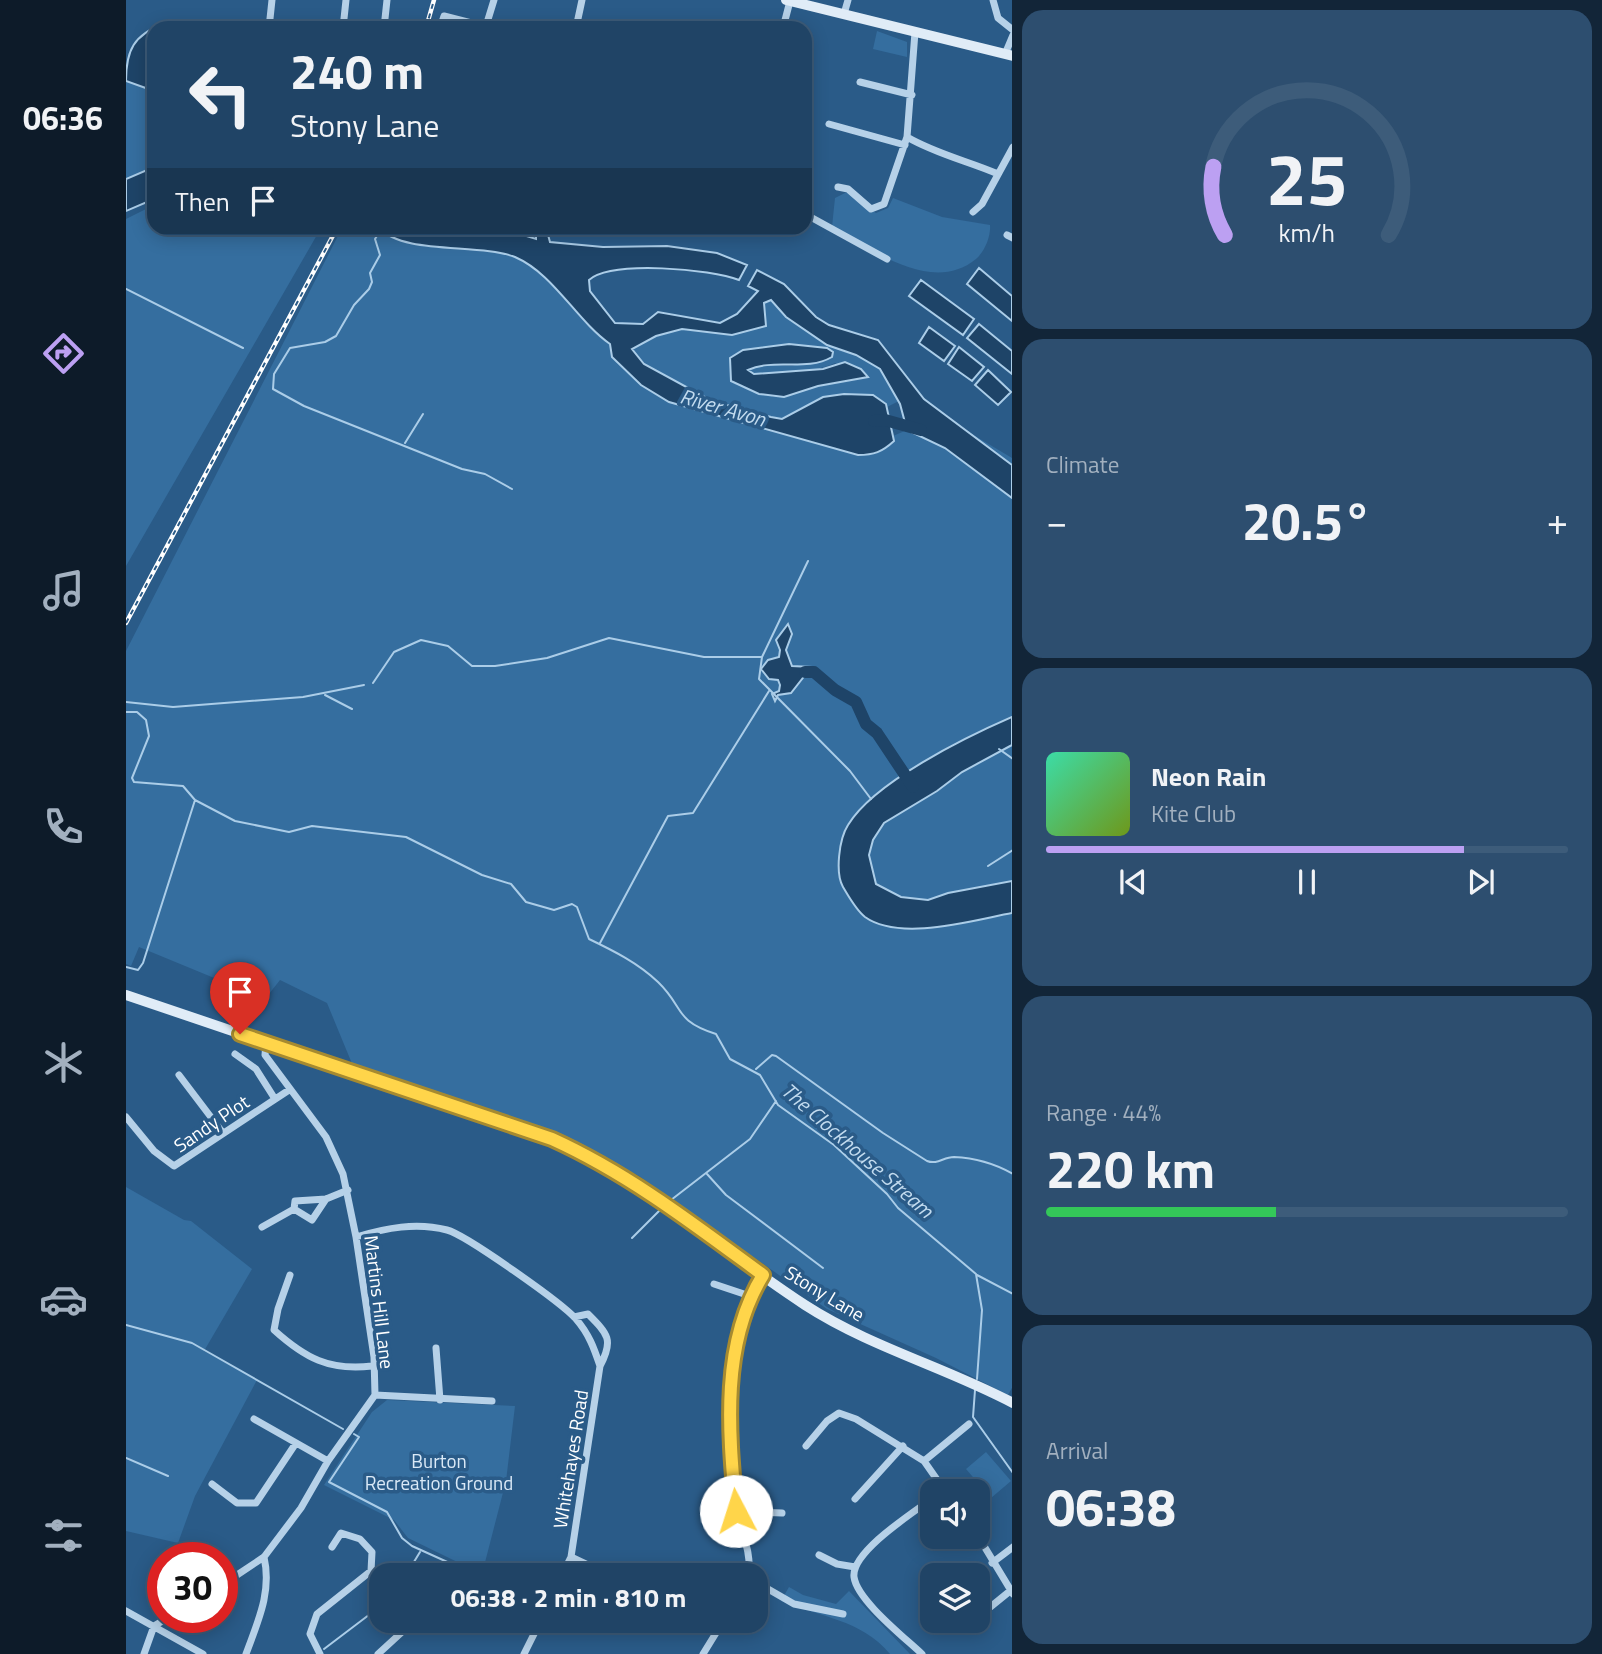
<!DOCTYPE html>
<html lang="en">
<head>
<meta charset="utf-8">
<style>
  body { margin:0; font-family:"Titillium Web",sans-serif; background:#2d4e6f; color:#f1f3f6; height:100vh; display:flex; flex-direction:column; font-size:26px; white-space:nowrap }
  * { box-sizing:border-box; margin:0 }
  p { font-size:23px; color:#a2b0bf }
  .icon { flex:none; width:38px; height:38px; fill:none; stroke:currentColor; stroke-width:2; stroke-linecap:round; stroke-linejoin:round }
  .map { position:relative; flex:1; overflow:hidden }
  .sheet { display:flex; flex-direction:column; gap:10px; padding:10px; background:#122538; width:590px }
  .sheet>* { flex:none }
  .banner { position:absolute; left:21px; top:21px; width:665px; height:214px; border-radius:21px; box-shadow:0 4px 18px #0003,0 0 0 2px #3d5c7a; background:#204466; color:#f1f3f6; overflow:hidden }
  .controls { position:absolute; left:794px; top:1479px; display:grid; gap:14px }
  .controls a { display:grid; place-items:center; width:70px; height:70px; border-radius:14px; background:#204466; box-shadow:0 4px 18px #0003,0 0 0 2px #3d5c7a; font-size:35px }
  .speed { position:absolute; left:21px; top:1542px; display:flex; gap:14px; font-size:35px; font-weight:700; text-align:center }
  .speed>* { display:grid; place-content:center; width:91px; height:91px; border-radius:50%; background:#204466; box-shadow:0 4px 18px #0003,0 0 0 2px #3d5c7a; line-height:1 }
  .speed .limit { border:10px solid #d22; background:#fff; color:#111 }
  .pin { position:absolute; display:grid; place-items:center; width:60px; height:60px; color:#fff; margin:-72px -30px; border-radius:50% 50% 50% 0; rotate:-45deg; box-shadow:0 0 7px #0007 }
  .pin .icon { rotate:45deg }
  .me { position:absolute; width:77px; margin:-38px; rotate:355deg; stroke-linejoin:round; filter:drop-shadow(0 0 5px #0008) }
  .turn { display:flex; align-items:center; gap:24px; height:147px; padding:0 28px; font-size:32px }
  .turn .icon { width:91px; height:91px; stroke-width:2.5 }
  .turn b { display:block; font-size:49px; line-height:60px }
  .then { display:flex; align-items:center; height:66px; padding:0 28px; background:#0003; gap:14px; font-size:26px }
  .big { font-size:52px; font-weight:700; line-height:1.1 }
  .sheet .widget { flex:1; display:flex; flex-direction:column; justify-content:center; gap:10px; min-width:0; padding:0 24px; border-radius:21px; background:#2d4e6f }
  .sheet .dial { align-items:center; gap:0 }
  .dial svg { height:182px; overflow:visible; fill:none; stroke:#3d5c7a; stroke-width:7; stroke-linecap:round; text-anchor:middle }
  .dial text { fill:#f1f3f6; stroke:none }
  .song { display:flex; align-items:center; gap:21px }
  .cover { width:84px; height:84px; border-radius:10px; background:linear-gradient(135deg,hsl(160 70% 55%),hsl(80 70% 35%)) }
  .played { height:7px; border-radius:4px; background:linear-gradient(90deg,#bca0f2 80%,#3d5c7a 80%) }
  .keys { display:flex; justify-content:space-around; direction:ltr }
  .heat { display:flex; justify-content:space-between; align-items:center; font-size:38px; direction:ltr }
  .charge { height:10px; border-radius:5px; background:linear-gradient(90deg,#34c759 44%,#3d5c7a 0) }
  .trip { position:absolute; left:243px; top:1563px; width:399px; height:70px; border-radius:21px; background:#204466; box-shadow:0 4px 18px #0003,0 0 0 2px #3d5c7a; font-weight:700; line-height:70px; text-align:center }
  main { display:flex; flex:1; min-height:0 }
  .dock { display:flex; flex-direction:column; width:126px; justify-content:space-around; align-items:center; background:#0d1b29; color:#a2b0bf }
  .dock .icon { width:49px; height:49px }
  .dock .active { color:#bca0f2 }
  .dock b { font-size:32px; color:#f1f3f6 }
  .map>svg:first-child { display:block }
  .green { fill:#356e9f; fill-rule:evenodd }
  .water { fill:#1e4468; stroke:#abcde8; stroke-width:2 }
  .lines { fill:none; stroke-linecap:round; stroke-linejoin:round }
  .stream { stroke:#abcde8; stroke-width:2 }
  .river { stroke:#1e4468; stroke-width:12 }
  .minor { stroke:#b6d1e8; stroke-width:7 }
  .secondary { stroke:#e0ecf7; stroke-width:10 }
  .rail-casing { stroke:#fff; stroke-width:4.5 }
  .rail { stroke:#2a5b88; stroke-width:2; stroke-dasharray:5; stroke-linecap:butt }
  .route-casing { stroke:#a68a30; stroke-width:18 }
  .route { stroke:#ffd54a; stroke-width:12 }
  .labels { text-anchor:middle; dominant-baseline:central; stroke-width:7; stroke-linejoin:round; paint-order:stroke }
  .street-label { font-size:19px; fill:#fff; stroke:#2a5b88 }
  .park-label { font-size:19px; fill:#dae9f7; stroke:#2a5b88 }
  .water-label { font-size:21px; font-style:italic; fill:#c2dbef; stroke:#2a5b88 }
</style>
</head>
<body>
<main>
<nav class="dock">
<b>06:36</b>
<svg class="icon active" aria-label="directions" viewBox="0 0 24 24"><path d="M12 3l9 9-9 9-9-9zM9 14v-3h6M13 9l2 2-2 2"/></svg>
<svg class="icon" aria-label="music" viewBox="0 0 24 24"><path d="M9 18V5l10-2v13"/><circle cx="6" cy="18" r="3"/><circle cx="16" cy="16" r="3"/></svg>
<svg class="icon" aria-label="phone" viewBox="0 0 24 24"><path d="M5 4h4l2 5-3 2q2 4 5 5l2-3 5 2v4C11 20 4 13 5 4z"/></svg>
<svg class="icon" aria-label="climate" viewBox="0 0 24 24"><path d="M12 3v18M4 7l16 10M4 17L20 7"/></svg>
<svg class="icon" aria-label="car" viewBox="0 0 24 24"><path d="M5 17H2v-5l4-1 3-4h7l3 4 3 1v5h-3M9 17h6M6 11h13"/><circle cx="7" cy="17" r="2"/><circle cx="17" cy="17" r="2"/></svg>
<svg class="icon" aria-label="filters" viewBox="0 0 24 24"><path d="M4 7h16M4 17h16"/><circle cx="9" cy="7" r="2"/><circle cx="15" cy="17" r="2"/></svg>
</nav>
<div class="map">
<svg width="887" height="1654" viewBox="0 0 887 1654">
  <rect width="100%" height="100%" fill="#2a5b88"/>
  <path class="green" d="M751 31 781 42V57L747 49Z
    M6 80 28 91V167L0 179V81Z
    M721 192 750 213 762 208 767 198 816 217 864 225C865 236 859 251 850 259 806 295 747 250 706 227L709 198Z
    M28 205V228H195L0 566V219Z
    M216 228H254C276 255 354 242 389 257 429 274 450 320 484 344L486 357 515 385 543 402 732 455C748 455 756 452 767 441V436L781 430 812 444 829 424 886 458 887 1386 882 1395 810 1358 701 1309 513 1176 437 1136 227 1066 201 1003 154 980 139 999 13 947 5 966 0 964V651Z
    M645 299 660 317 701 345 746 362 754 369 773 401 761 407 760 404 697 397 655 419 645 417 586 401 518 364 506 349 530 336 556 329 606 335 640 326 638 302ZM663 344 701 348 707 353 666 366 635 365 621 369 628 374C653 373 686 374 709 363L741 378 692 386 658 397H647L604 358 617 350Z
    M0 1187 58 1220 65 1221 126 1269 78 1351 131 1380 69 1496 52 1543 0 1531Z
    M261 1400 389 1406 380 1481 356 1574 282 1538 268 1520 198 1485 246 1412Z
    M860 1452 885 1481 865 1498 840 1469Z
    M663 1587 677 1595 710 1604 723 1591 784 1654H764C735 1619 693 1617 655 1601Z"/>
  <path class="water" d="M37 24 64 28H28V49L23 51 28 52V91L0 81C0 50 8 35 37 24Z
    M28 167V199L0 211V179Z
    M254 228H374L410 239V229L421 231 424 242 477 247 541 246 591 253 621 265 613 280C585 269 486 260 463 280L464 291 489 323 517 324 532 312 594 323 611 314 632 291 622 286 631 270 658 284 690 317 703 325 752 340 798 399 886 465V498L819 448 781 430 774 404 754 369 730 355 701 345 660 317 645 300 638 303 640 326 606 335 556 329 530 336 506 349 518 364 586 401 645 417 656 419 697 397 718 394 747 395 760 404 768 441C756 452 748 455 732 455L543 402 515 385 486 357 484 344C450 320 428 274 389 257 354 243 276 255 254 228Z
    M853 268 886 296V321L841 284Z
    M795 280 848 319 837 335 783 296Z
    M853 324 886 351V374L841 338Z
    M803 327 829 346 818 361 793 343Z
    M663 344 701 348 707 352 706 357C680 372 648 358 622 370L628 374 697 369 719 362 735 369 742 377 692 386 658 397 633 394 605 381 604 358 617 350Z
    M833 347 858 367 846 381 822 364Z
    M862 370 885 392 872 405 849 385Z
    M662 624 666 634 660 650 666 666 686 667 694 675 680 674 665 693 652 695 649 701 646 694 653 691 654 685 652 680 643 679 635 669 642 660 653 657 654 650 650 640Z
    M886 717V745L836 772 811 791 758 823 747 840 743 855 750 884 775 897 802 900 822 893 886 881V913C848 920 774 942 739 917 730 910 723 897 717 887 709 873 713 839 722 825 748 782 840 737 886 717Z"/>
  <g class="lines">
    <path class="stream" d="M256 228 249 239 254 255 244 273 246 282 243 289 228 305 210 336 199 342 164 348 148 374 147 389 178 406 336 469 359 474 386 489
      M0 289 117 348
      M279 443 297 414
      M682 561 636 657 633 679 724 771 745 799
      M247 683 268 652 295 640 322 646 346 666H369L421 658 483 638 578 657H636
      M199 695 226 709
      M0 702 47 707 177 697 238 685
      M0 712H11L20 720 23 736 6 778 8 782 57 786 69 800 109 821 163 832 186 826 280 837 356 875 385 884 400 902 428 910 446 904 451 907 463 939C488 951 512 963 532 982 559 1008 547 1020 590 1034L604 1059 634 1075 652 1105 708 1145 761 1194 772 1208 850 1274 856 1310 851 1379
      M873 749 887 759
      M862 866 887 850
      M474 943 542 816 567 813 643 691
      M0 967 12 970 17 963 69 800
      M630 1069 646 1055 650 1056 757 1133 801 1161C812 1165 817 1157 828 1157 849 1158 868 1163 887 1174
      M581 1174 600 1195 697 1268
      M545 1200 624 1139 650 1101
      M506 1238 535 1209
      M851 1275 887 1294
      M0 1325 66 1343 217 1429
      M849 1390 847 1417 887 1473
      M228 1434 233 1437 203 1482 261 1512 276 1538 286 1546 350 1575
      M0 1458 42 1476
      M280 1575 294 1552
      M198 1649 256 1605"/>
    <path class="river" d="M748 421 759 420 795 430
      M679 672H688L709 690 730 702 740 724 751 733 787 787"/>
    <path class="minor" d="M867 0 872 18 887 30
      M718 14 722 0
      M360 26 368 0
      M143 28 146 0
      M217 28 220 0
      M258 28 261 0
      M314 28 318 16 365 28
      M450 28 456 0
      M657 28 664 1
      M879 54 887 35
      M734 82 786 95
      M703 124 779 145
      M781 137C810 154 842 161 872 174
      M712 187 722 189 745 209 758 204 781 137 789 32
      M847 212 856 204 887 147
      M679 214 761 259
      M881 235 887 238
      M109 1054 130 1069 149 1099
      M53 1075 97 1133
      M0 1117 28 1151 48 1166 163 1090
      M200 1199 186 1220 168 1209 169 1201 200 1199 222 1190
      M136 1227 168 1209
      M230 1237C260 1228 290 1222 321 1230 340 1235 436 1303 450 1319 463 1334 468 1348 474 1366L445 1557
      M164 1275 152 1309 148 1330C179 1358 203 1371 246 1366
      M588 1284 624 1296
      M448 1317 462 1314C482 1334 488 1340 474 1366
      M310 1348 314 1400
      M249 1395 366 1401
      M128 1419 202 1461
      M680 1446 701 1421 713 1413 730 1419 798 1461 819 1491
      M798 1461 843 1424
      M86 1484 111 1503H130L170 1443
      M729 1499 777 1446
      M610 1511 656 1513
      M852 1536 887 1594
      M693 1555 711 1564 729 1567
      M866 1563 887 1547
      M436 1575 445 1557 483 1575
      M623 1575C625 1542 613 1535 610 1507 600 1431 596 1342 637 1275
      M630 1582 668 1604 717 1614
      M96 1585 138 1557 175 1508 202 1461 249 1395 248 1357 230 1237 217 1174 200 1137 139 1055 140 1042
      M0 1611 77 1654
      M852 1617 884 1591
      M577 1620 593 1629
      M316 1621V1620
      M847 1621 848 1620
      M28 1626 43 1617
      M18 1654 28 1626
      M120 1654C132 1621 146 1592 138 1557
      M194 1654 184 1634 191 1614 245 1571 246 1552 234 1539 215 1533 206 1547
      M252 1654 276 1632 283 1620
      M398 1654 415 1620
      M577 1654 598 1620
      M796 1654C778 1637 731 1600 728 1577 725 1552 788 1512 807 1498"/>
    <path class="secondary" d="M660 0 887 56
      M0 995 426 1139C520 1181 594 1250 679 1305 744 1347 819 1367 887 1403"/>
    <defs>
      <path id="rail" d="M300 28 308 0
        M0 623 211 228"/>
    </defs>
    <use href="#rail" class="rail-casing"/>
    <use href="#rail" class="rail"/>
  </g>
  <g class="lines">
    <defs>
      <path id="route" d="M114 1034 426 1139C503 1174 569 1225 637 1275 594 1345 603 1433 610 1511"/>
    </defs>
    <use href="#route" class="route-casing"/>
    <use href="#route" class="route"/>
  </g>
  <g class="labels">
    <g class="street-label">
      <text transform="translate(85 1123) rotate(-34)">Sandy Plot</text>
      <text transform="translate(699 1293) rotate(31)">Stony Lane</text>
      <text transform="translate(254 1302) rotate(83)">Martins Hill Lane</text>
      <text transform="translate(444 1459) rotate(-81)">Whitehayes Road</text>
    </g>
    <g class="park-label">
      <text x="313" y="1460">Burton<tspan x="313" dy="22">Recreation Ground</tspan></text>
    </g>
    <g class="water-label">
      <text transform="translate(597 407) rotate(16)">River Avon</text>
      <text transform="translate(732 1150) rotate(41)">The Clockhouse Stream</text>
    </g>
  </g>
</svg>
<div class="controls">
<a><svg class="icon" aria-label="sound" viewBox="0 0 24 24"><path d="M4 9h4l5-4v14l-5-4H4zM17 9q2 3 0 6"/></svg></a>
<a><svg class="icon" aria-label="layers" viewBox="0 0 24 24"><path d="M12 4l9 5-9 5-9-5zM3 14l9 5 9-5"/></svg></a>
</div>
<div class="speed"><div class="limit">30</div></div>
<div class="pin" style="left:114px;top:1034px;background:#d93025"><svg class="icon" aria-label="arrive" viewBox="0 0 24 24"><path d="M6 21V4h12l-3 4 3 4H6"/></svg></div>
<svg class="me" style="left:610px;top:1511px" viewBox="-20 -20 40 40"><circle r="19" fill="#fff"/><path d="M0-13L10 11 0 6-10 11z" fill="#ffd54a"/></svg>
<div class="trip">06:38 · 2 min · 810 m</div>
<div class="banner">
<div class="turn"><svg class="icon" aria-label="left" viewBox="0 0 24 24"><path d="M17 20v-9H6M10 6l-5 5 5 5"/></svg><div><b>240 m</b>Stony Lane</div></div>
<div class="then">Then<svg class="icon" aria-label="arrive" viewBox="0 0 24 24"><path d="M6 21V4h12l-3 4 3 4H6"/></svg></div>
</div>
</div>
<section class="sheet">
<div class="widget dial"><svg viewBox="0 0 100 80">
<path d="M14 69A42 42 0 1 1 86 69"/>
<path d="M14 69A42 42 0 0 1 9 39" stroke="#bca0f2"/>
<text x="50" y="56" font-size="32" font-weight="700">25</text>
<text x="50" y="72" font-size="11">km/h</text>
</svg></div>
<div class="widget"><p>Climate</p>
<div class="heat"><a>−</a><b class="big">20.5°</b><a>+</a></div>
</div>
<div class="widget">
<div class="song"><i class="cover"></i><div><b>Neon Rain</b><p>Kite Club</p></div></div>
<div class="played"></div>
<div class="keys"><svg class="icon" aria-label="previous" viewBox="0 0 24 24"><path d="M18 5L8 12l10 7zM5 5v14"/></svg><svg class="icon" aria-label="pause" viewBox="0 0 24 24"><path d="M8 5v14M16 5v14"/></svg><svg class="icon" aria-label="next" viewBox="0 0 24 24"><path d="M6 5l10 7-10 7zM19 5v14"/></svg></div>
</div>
<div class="widget"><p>Range · 44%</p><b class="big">220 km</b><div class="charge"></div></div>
<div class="widget"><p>Arrival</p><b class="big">06:38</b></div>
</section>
</main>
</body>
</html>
